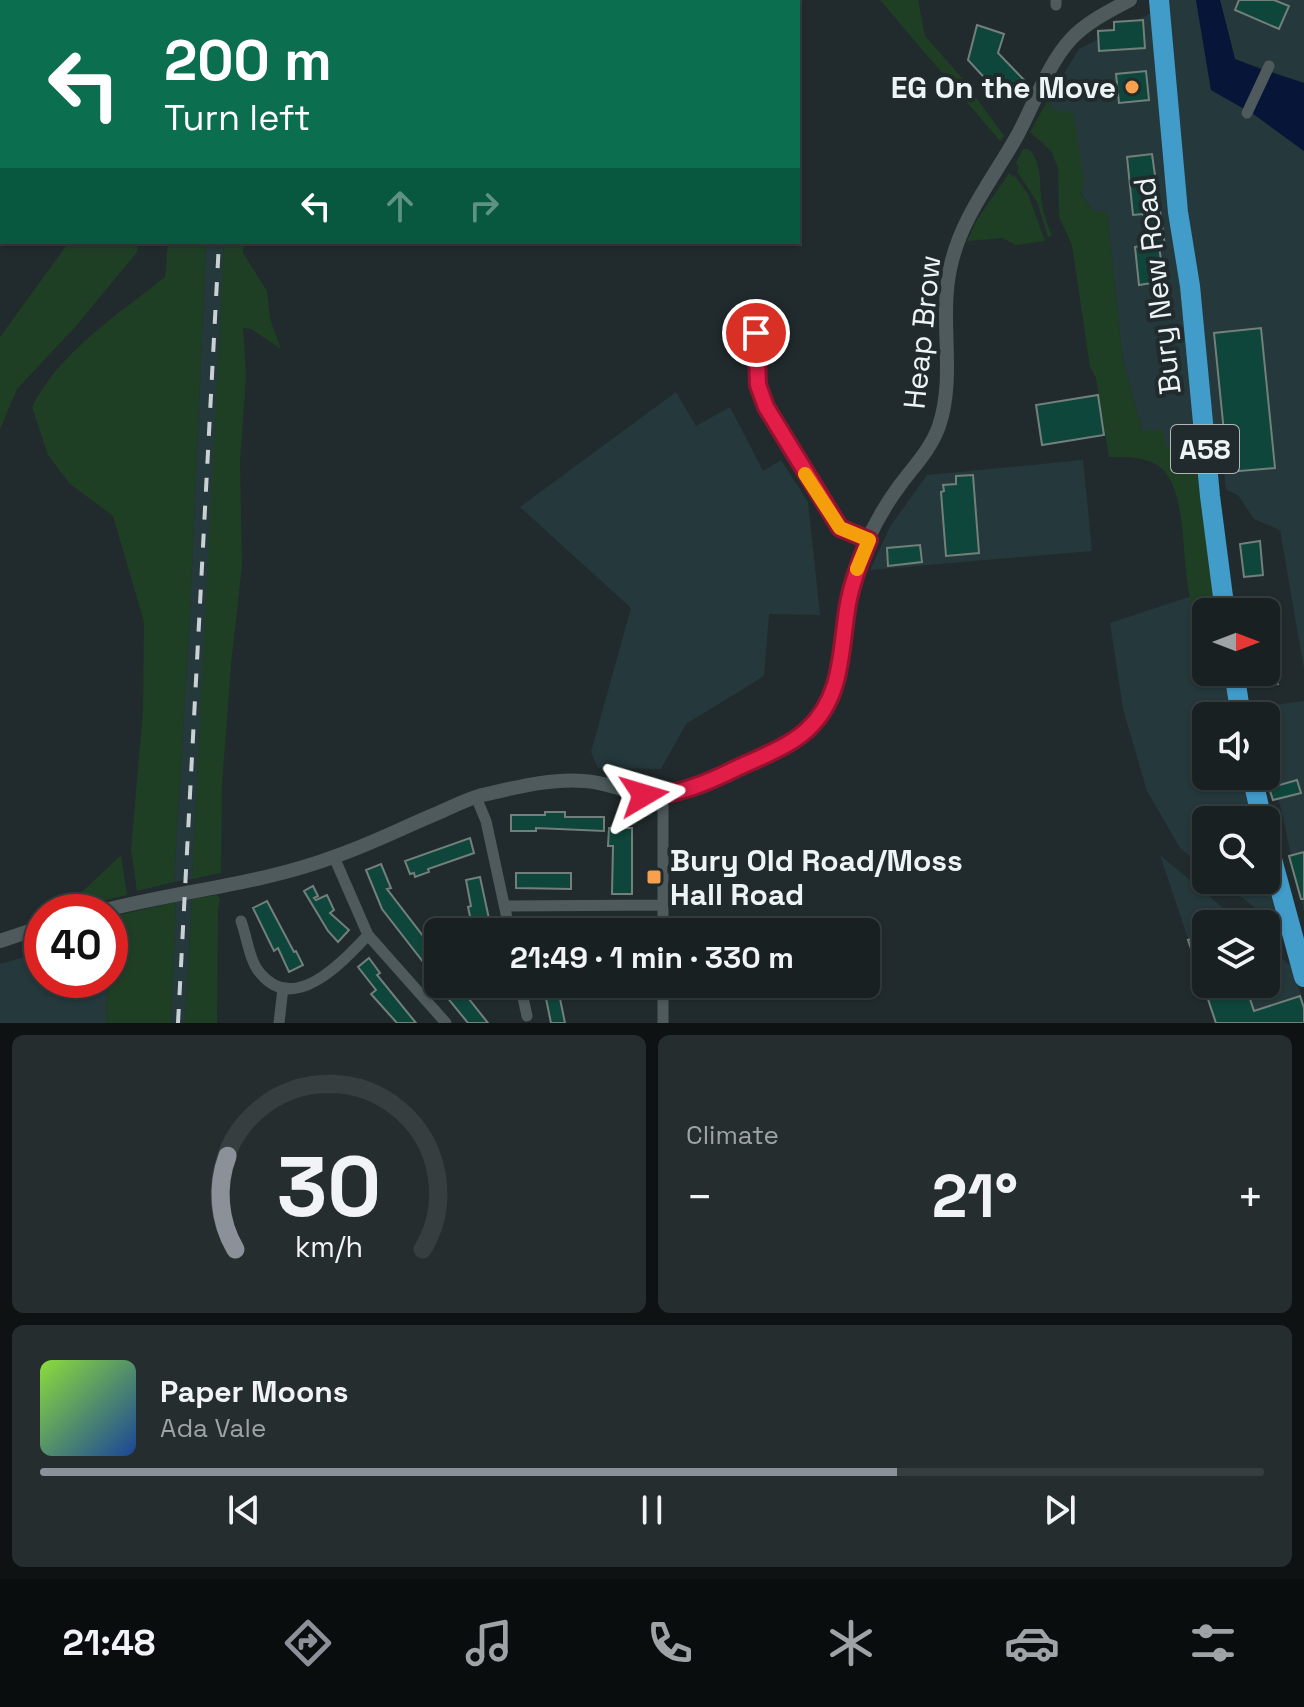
<!DOCTYPE html>
<html lang="en">
<head>
<meta charset="utf-8">
<style>
  body { margin:0; font-family:"Space Grotesk",sans-serif; background:#262d2f; color:#f1f3f6; height:100vh; display:flex; flex-direction:column; font-size:30px; white-space:nowrap }
  * { box-sizing:border-box; margin:0 }
  p { font-size:26px; color:#9fa3a5 }
  .icon { flex:none; width:44px; height:44px; fill:none; stroke:currentColor; stroke-width:2; stroke-linecap:round; stroke-linejoin:round }
  .map { position:relative; height:1023px; overflow:hidden }
  .panel { display:flex; flex-direction:column; gap:12px; padding:12px; background:#0e1213; flex:1 }
  .panel>* { flex:none }
  .top-card { position:absolute; left:0px; top:0px; width:800px; height:244px; box-shadow:0 2px 6px #0004,0 0 0 2px #373e40; background:#0b6e4f; color:#fff; overflow:hidden }
  .needle { width:52px; rotate:90deg }
  .fabs { position:absolute; left:1192px; top:598px; display:grid; gap:16px }
  .fabs a { display:grid; place-items:center; width:88px; height:88px; border-radius:12px; background:#192022; box-shadow:0 2px 6px #0004,0 0 0 2px #373e40; font-size:40px }
  .speed { position:absolute; left:24px; top:894px; display:flex; gap:16px; font-size:40px; font-weight:700; text-align:center }
  .speed>* { display:grid; place-content:center; width:104px; height:104px; border-radius:50%; background:#192022; box-shadow:0 2px 6px #0004,0 0 0 2px #373e40; line-height:1 }
  .speed .limit { border:12px solid #d22; background:#fff; color:#111 }
  .pin { position:absolute; display:grid; place-items:center; width:68px; height:68px; color:#fff; margin:-34px; border:4px solid #fff; border-radius:50%; box-shadow:0 2px 8px #0007 }
  .me { position:absolute; width:88px; margin:-44px; rotate:83deg; stroke-linejoin:round; filter:drop-shadow(0 0 6px #0008) }
  .turn { display:flex; align-items:center; gap:28px; height:168px; padding:0 32px; font-size:36px }
  .turn .icon { width:104px; height:104px; stroke-width:2.5 }
  .turn b { display:block; font-size:56px; line-height:68px }
  .lanes { display:flex; align-items:center; height:76px; padding:0 32px; background:#0003; justify-content:center; gap:40px; direction:ltr }
  .lanes .off { opacity:.35 }
  .big { font-size:60px; font-weight:600; line-height:1.1 }
  .panel .card { flex:1; display:flex; flex-direction:column; justify-content:center; gap:12px; min-width:0; padding:0 28px; border-radius:12px; background:#262d2f }
  .panel .dial { align-items:center; gap:0 }
  .dial svg { height:208px; overflow:visible; fill:none; stroke:#373e40; stroke-width:7; stroke-linecap:round; text-anchor:middle }
  .dial text { fill:#f1f3f6; stroke:none }
  .song { display:flex; align-items:center; gap:24px }
  .cover { width:96px; height:96px; border-radius:12px; background:linear-gradient(135deg,hsl(90 70% 55%),hsl(220 70% 35%)) }
  .played { height:8px; border-radius:4px; background:linear-gradient(90deg,#8c9099 70%,#373e40 70%) }
  .keys { display:flex; justify-content:space-around; direction:ltr }
  .heat { display:flex; justify-content:space-between; align-items:center; font-size:44px; direction:ltr }
  .panel .tiles { flex:1; display:grid; gap:12px; grid-template-columns:1fr 1fr }
  .card:last-child { grid-column:span 2 }
  .trip { position:absolute; left:424px; top:918px; width:456px; height:80px; border-radius:12px; background:#192022; box-shadow:0 2px 6px #0004,0 0 0 2px #373e40; font-weight:600; line-height:80px; text-align:center }
  .tab-bar { display:flex; height:128px; justify-content:space-around; align-items:center; background:#0a0d0e; color:#9fa3a5 }
  .tab-bar .icon { width:56px; height:56px }
  .tab-bar .selected { color:#8c9099 }
  .tab-bar b { font-size:36px; color:#f1f3f6 }
  .map>svg:first-child { display:block }
  .built { fill:#25383b }
  .green { fill:#1f3f25 }
  .water { fill:#071539 }
  .building { fill:#0f463b; stroke:#737f7b; stroke-width:2 }
  .lines { fill:none; stroke-linecap:round; stroke-linejoin:round }
  .minor { stroke:#4e5a5c; stroke-width:11 }
  .tertiary { stroke:#4e5a5c; stroke-width:14 }
  .trunk { stroke:#419cca; stroke-width:20 }
  .rail { stroke:#cad1d2; stroke-width:4; stroke-dasharray:14 14; stroke-linecap:butt }
  .route-casing { stroke:#92132f; stroke-width:20 }
  .route { stroke:#e11d48; stroke-width:14 }
  .slow { stroke:#f59e0b; stroke-width:14 }
  .poi-dot { fill:#f9a04d; stroke:#212b2d; stroke-width:3 }
  .labels { text-anchor:middle; dominant-baseline:central; stroke-width:8; stroke-linejoin:round; paint-order:stroke }
  .shield { fill:#212b2d; stroke:#b0b8b9; stroke-width:2 }
  .shield-label { font-size:28px; font-weight:bold; fill:#edf4f5 }
  .poi-label { font-size:30px; font-weight:bold; fill:#edf4f5; stroke:#212b2d; text-anchor:end }
  .street-label { font-size:30px; fill:#edf4f5; stroke:#212b2d }
</style>
</head>
<body>
<div class="map">
<svg width="1304" height="1023" viewBox="0 0 1304 1023">
  <rect width="100%" height="100%" fill="#212b2d"/>
  <path class="built" d="M1168 0H1196L1211 90 1252 113 1304 151V669L1280 530 1254 519 1238 495 1226 490 1224 472 1200 476 1142 430 1123 361 1107 214 1093 211 1080 192 1051 109 1049 98 1079 49 1151 13Z
    M1220 0H1304V83L1235 59Z
    M206 242H224L212 504 192 879 174 882 190 613Z
    M676 392 696 426 730 407 763 471 781 460 808 502 820 615 769 614 764 676 686 724 661 769 598 768 591 752 631 608 520 507Z
    M1083 460 1092 551 870 570 891 525 927 475Z
    M1213 589 1206 612V672H1225L1231 716H1206V776H1241L1252 820H1206V869L1180 848 1147 791 1123 709 1110 623Z
    M1304 701V912L1266 743V716H1260L1258 707Z
    M1160 855 1242 924H1206V984H1266V945L1292 967 1304 1004V1023H1213L1214 1016Z
    M1266 875 1279 927 1220 880H1266Z
    M192 899 185 1023H171L176 902Z
    M42 952V980H108L106 1023H0V964Z"/>
  <path class="green" d="M880 0H918L925 36 961 77 1004 136 1000 141Z
    M1049 98 1051 109 1073 113 1084 184 1080 193 1093 211 1107 213 1123 361 1142 430H1163L1165 446 1191 447 1197 453 1216 612H1206V639C1174 593 1194 512 1166 473 1154 456 1127 457 1109 457L1096 378 1090 367 1072 245 1059 217 1058 168 1051 151 1030 132Z
    M1023 149H1029C1043 165 1039 185 1042 205 1044 215 1048 226 1052 236L1048 237 1037 202 1017 171 1019 167 1016 163Z
    M1009 173 1013 177 1014 175 1028 194 1045 241 1016 245 1002 238 967 241 977 220Z
    M69 242H139L137 252 76 326 17 389 0 429V337Z
    M168 242H206L190 613 174 882 137 891 131 850 143 710 144 622 113 516 70 484 48 455 32 407C60 351 118 315 165 277Z
    M224 242H244L243 253 267 291 270 319 281 349 251 329 243 328 246 376 240 463 242 566 231 665 222 785 221 873 192 879Z
    M121 855 127 895 63 910Z
    M217 895 220 899 218 910 217 1023H185L192 899Z
    M176 902 171 1023H106L108 980H110V917Z"/>
  <path class="water" d="M1196 0H1220L1235 59 1265 71 1246 110 1211 90Z
    M1270 72 1304 83V151L1252 113Z"/>
  <path class="building" d="M1239 0H1274L1289 6 1279 29 1235 10Z
    M1143 20 1145 48 1099 51 1098 31 1114 30V22Z
    M977 25 1004 34 998 53 1026 82 1005 100 968 60Z
    M1146 71 1149 100 1119 103 1116 74Z
    M1152 154 1165 246H1159L1164 281 1139 285 1135 247 1147 244 1143 214 1133 215 1127 157Z
    M1261 328 1275 468 1228 472 1214 333Z
    M1098 395 1104 435 1042 445 1036 405Z
    M973 475 979 553 946 556 941 492 944 491 943 485 956 484V476Z
    M1260 541 1263 575 1244 577 1240 544Z
    M920 545 922 562 888 566 887 548Z
    M1272 641 1278 684 1259 686 1257 672H1266V642Z
    M1297 780 1301 793 1273 800 1269 788Z
    M545 812H565V817H604V831L536 828V831H511V815H545Z
    M609 828H632V894H612L613 846H608Z
    M470 838 474 853 428 869 429 872 415 877 414 873 410 874 405 861Z
    M1304 852V899H1301L1289 856Z
    M381 864 391 888 387 889 433 949 430 951 436 960 438 958V984H457L488 1023H468L424 969 427 967 382 909 366 870Z
    M516 873H571V889L516 888Z
    M480 877 491 928 477 931 475 921H471L468 907 471 906 466 880Z
    M313 886 318 896 314 898 316 900 327 895 334 910 330 913 349 930 338 942 328 931 304 891Z
    M267 901 294 952 296 951 303 965 289 972 278 948 274 951 253 908Z
    M1206 935V984H1245L1254 1011 1300 996 1304 1008V1023H1216L1188 940Z
    M369 958 380 973 377 975 416 1023H397L371 994 376 990 358 967Z
    M543 984H557L565 1023H551Z"/>
  <g class="lines">
    <path class="minor" d="M1056 0V5
      M1247 113 1269 66
      M745 307 756 333 758 385 766 407 840 528 869 540
      M663 796V932
      M476 797 486 821 510 932
      M334 857 368 935 446 1023
      M505 906 663 905
      M241 921C247 937 249 960 260 973 295 1016 344 960 368 935
      M520 984 527 1016
      M663 984V1023
      M279 1023 283 988"/>
    <path class="tertiary" d="M98 912C176 891 260 885 336 856 371 844 404 827 438 813 452 807 467 799 482 795 514 788 551 778 584 781 610 782 635 797 661 796 689 794 783 750 805 732 850 694 840 628 855 577 863 545 880 512 900 485 914 466 931 449 939 426 956 375 939 321 950 269 960 219 993 179 1017 136 1034 105 1047 65 1071 39 1087 22 1109 11 1130 0
      M0 941 42 927"/>
    <path class="trunk" d="M1159 0 1178 212 1190 286 1210 496 1225 612
      M1234 672 1241 716
      M1252 776 1262 820
      M1266 837 1304 977"/>
    <path class="rail" d="M231 2V0
      M178 1023 219 242"/>
  </g>
  <g class="lines">
    <defs>
      <path id="route" d="M644 795C675 797 709 782 737 768 761 757 788 747 807 730 844 696 840 649 848 604 852 582 860 561 869 540L840 528 766 407 758 385 756 333"/>
    </defs>
    <use href="#route" class="route-casing"/>
    <use href="#route" class="route"/>
    <path class="slow" d="M805 474 840 528 869 540 857 569"/>
  </g>
  <g class="poi-dot">
    <circle cx="1132" cy="87" r="8"/>
    <rect x="646" y="869" width="16" height="16" rx="4"/>
  </g>
  <g class="labels">
    <rect class="shield" x="1171" y="425" width="68" height="48" rx="6"/>
    <g class="shield-label">
      <text x="1205" y="449">A58</text>
    </g>
    <g class="poi-label">
      <text x="1116" y="87">EG On the Move</text>
      <text x="670" y="860" text-anchor="start">Bury Old Road/Moss<tspan x="670" dy="34">Hall Road</tspan></text>
    </g>
    <g class="street-label">
      <text transform="translate(1157 286) rotate(-97)">Bury New Road</text>
      <text transform="translate(922 332) rotate(-84)">Heap Brow</text>
    </g>
  </g>
</svg>
<div class="fabs">
<a><svg class="needle" viewBox="-14 -14 28 28"><path d="M0-13l5 13h-10z" fill="#e53935"/><path d="M0 13l5-13h-10z" fill="#9fa3a5"/></svg></a>
<a><svg class="icon" aria-label="sound" viewBox="0 0 24 24"><path d="M4 9h4l5-4v14l-5-4H4zM17 9q2 3 0 6"/></svg></a>
<a><svg class="icon" aria-label="search" viewBox="0 0 24 24"><circle cx="10" cy="10" r="6"/><path d="M15 15l6 6"/></svg></a>
<a><svg class="icon" aria-label="layers" viewBox="0 0 24 24"><path d="M12 4l9 5-9 5-9-5zM3 14l9 5 9-5"/></svg></a>
</div>
<div class="speed"><div class="limit">40</div></div>
<div class="pin" style="left:756px;top:333px;background:#d93025"><svg class="icon" aria-label="arrive" viewBox="0 0 24 24"><path d="M6 21V4h12l-3 4 3 4H6"/></svg></div>
<svg class="me" style="left:644px;top:795px" viewBox="-20 -20 40 40"><path d="M0-17L14 15 0 8-14 15z" fill="#e11d48" stroke="#fff" stroke-width="4"/></svg>
<div class="trip">21:49 · 1 min · 330 m</div>
<div class="top-card">
<div class="turn"><svg class="icon" aria-label="left" viewBox="0 0 24 24"><path d="M17 20v-9H6M10 6l-5 5 5 5"/></svg><div><b>200 m</b>Turn left</div></div>
<div class="lanes"><svg class="icon" aria-label="left" viewBox="0 0 24 24"><path d="M17 20v-9H6M10 6l-5 5 5 5"/></svg><svg class="icon off" aria-label="ahead" viewBox="0 0 24 24"><path d="M12 20V5M6 11l6-6 6 6"/></svg><svg class="icon off" aria-label="right" viewBox="0 0 24 24"><path d="M7 20v-9h11M14 6l5 5-5 5"/></svg></div>
</div>
</div>
<section class="panel">
<div class="tiles">
<div class="card dial"><svg viewBox="0 0 100 80">
<path d="M14 69A42 42 0 1 1 86 69"/>
<path d="M14 69A42 42 0 0 1 11 33" stroke="#8c9099"/>
<text x="50" y="56" font-size="32" font-weight="700">30</text>
<text x="50" y="72" font-size="11">km/h</text>
</svg></div>
<div class="card"><p>Climate</p>
<div class="heat"><a>−</a><b class="big">21°</b><a>+</a></div>
</div>
<div class="card">
<div class="song"><i class="cover"></i><div><b>Paper Moons</b><p>Ada Vale</p></div></div>
<div class="played"></div>
<div class="keys"><svg class="icon" aria-label="previous" viewBox="0 0 24 24"><path d="M18 5L8 12l10 7zM5 5v14"/></svg><svg class="icon" aria-label="pause" viewBox="0 0 24 24"><path d="M8 5v14M16 5v14"/></svg><svg class="icon" aria-label="next" viewBox="0 0 24 24"><path d="M6 5l10 7-10 7zM19 5v14"/></svg></div>
</div>
</div>
</section>
<nav class="tab-bar">
<b>21:48</b>
<svg class="icon selected" aria-label="directions" viewBox="0 0 24 24"><path d="M12 3l9 9-9 9-9-9zM9 14v-3h6M13 9l2 2-2 2"/></svg>
<svg class="icon" aria-label="music" viewBox="0 0 24 24"><path d="M9 18V5l10-2v13"/><circle cx="6" cy="18" r="3"/><circle cx="16" cy="16" r="3"/></svg>
<svg class="icon" aria-label="phone" viewBox="0 0 24 24"><path d="M5 4h4l2 5-3 2q2 4 5 5l2-3 5 2v4C11 20 4 13 5 4z"/></svg>
<svg class="icon" aria-label="climate" viewBox="0 0 24 24"><path d="M12 3v18M4 7l16 10M4 17L20 7"/></svg>
<svg class="icon" aria-label="car" viewBox="0 0 24 24"><path d="M5 17H2v-5l4-1 3-4h7l3 4 3 1v5h-3M9 17h6M6 11h13"/><circle cx="7" cy="17" r="2"/><circle cx="17" cy="17" r="2"/></svg>
<svg class="icon" aria-label="filters" viewBox="0 0 24 24"><path d="M4 7h16M4 17h16"/><circle cx="9" cy="7" r="2"/><circle cx="15" cy="17" r="2"/></svg>
</nav>
</body>
</html>
